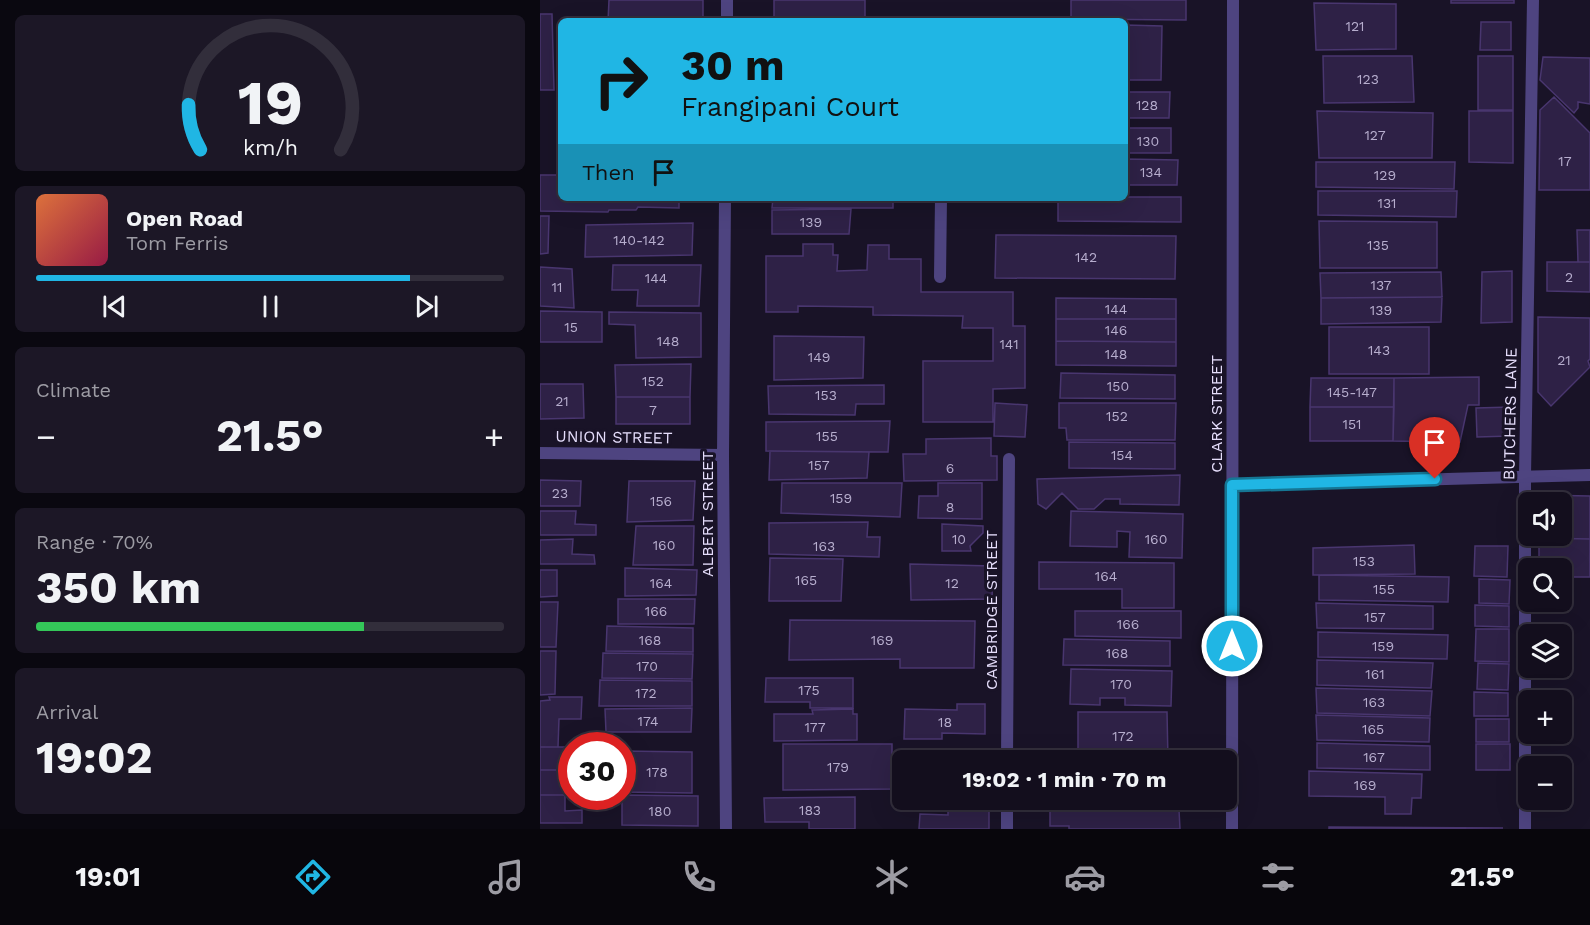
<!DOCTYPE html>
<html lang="en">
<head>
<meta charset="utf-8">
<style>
  body { margin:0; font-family:"Work Sans",sans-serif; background:#1c1726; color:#f1f3f6; height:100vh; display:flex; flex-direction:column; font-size:22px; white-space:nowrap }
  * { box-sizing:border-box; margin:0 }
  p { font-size:20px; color:#9d9ca4 }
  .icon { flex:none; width:33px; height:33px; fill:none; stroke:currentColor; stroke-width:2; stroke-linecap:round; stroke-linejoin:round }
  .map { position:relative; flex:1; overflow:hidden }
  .details { display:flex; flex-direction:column; gap:15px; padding:15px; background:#0a0810; width:540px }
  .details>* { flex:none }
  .guide { position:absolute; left:18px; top:18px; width:570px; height:183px; border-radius:9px; box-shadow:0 6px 24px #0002,0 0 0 2px #322e3b; background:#20b6e4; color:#111; overflow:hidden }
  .tools { position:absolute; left:978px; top:492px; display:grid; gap:12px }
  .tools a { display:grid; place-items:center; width:54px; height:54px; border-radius:9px; background:#130e1d; box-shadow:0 6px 24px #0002,0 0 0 2px #322e3b; font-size:30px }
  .speed { position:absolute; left:18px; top:732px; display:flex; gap:12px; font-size:30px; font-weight:700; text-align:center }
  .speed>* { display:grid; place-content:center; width:78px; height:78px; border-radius:50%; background:#130e1d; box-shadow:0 6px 24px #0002,0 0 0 2px #322e3b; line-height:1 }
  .speed .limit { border:9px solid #d22; background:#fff; color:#111 }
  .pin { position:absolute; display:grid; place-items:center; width:51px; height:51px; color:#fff; margin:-62px -26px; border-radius:50% 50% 50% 0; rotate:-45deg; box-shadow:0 0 6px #0007 }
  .pin .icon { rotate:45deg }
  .me { position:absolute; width:66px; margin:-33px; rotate:0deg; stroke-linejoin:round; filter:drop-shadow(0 0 4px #0008) }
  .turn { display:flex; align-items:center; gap:21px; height:126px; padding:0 24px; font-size:27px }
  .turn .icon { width:78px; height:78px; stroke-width:2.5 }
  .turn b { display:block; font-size:42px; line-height:51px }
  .then { display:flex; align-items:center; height:57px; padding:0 24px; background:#0003; gap:12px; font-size:22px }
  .big { font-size:45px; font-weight:700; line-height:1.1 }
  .details .card { flex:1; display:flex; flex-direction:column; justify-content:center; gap:9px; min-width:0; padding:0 21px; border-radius:9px; background:#1c1726 }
  .details .dial { align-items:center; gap:0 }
  .dial svg { height:156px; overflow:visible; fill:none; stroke:#322e3b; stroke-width:7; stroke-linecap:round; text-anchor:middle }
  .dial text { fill:#f1f3f6; stroke:none }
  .song { display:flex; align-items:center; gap:18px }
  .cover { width:72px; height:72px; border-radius:9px; background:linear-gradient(135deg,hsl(20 70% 55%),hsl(340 70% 35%)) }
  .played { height:6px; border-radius:3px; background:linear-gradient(90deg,#20b6e4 80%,#322e3b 80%) }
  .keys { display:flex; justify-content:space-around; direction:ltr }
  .heat { display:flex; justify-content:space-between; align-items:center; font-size:33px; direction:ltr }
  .charge { height:9px; border-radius:4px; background:linear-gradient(90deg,#34c759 70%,#322e3b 0) }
  .trip { position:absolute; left:352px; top:750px; width:345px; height:60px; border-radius:9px; background:#130e1d; box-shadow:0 6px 24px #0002,0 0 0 2px #322e3b; font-weight:700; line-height:60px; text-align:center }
  .dock { display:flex; height:96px; justify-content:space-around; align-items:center; background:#08060c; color:#9d9ca4 }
  .dock .icon { width:42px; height:42px }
  .dock .current { color:#20b6e4 }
  .dock b { font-size:27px; color:#f1f3f6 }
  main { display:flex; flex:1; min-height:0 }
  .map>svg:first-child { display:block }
  .building { fill:#2e2146; stroke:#49366f; stroke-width:1.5 }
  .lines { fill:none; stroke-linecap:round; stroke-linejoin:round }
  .lane { stroke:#4e4480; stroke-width:12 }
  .street { stroke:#4e4480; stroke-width:12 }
  .route-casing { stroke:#157694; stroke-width:15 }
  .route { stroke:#20b6e4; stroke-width:10 }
  .labels { text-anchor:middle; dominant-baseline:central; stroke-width:6; stroke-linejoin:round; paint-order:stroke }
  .number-label { font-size:14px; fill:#b7aece }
  .street-label { font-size:16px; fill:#e5ddfb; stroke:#191327 }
</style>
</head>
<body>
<main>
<section class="details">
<div class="card dial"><svg viewBox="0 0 100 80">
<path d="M14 69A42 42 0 1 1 86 69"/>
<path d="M14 69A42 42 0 0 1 8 46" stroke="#20b6e4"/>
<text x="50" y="56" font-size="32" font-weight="700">19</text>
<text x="50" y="72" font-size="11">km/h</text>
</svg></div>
<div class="card">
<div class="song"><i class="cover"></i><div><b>Open Road</b><p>Tom Ferris</p></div></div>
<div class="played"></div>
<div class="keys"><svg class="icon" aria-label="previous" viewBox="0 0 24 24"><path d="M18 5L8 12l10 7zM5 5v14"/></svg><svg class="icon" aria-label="pause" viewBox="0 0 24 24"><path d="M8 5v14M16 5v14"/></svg><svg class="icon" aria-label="next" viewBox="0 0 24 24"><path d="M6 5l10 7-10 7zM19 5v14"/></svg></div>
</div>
<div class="card"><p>Climate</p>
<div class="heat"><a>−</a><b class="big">21.5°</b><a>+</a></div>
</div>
<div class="card"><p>Range · 70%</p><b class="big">350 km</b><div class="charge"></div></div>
<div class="card"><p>Arrival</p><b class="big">19:02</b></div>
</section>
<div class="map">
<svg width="1050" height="829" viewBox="0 0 1050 829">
  <rect width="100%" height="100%" fill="#191327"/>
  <path class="building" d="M69 0H163V21H68Z
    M234 0H325V19L234 18Z
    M531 0H646V20L531 19Z
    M911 0H974V3H911Z
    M774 3 856 4V49L776 50Z
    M0 14H12L14 90H0Z
    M941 22H971V50H940Z
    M585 25 622 26 621 80H585Z
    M20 26H21V73H19Z
    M783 56H872L874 102 784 103Z
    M938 56H973V110H938Z
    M1003 57 1050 58V104L1038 102V108L1034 113 1000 80Z
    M585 92H630L629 118H585Z
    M1014 97 1050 133V190H999L1000 110Z
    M777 111 893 113 892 158H779Z
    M929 111H973V163L929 162Z
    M585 128H631V153H585Z
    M585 159 638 160 637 185H585Z
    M776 162H915L914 189 776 187Z
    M0 175H21V198H139V208L98 207 96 210H69L68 212 0 211Z
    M778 191H917L916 217 778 215Z
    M585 197H641V222L518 221V198Z
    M233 198H353V208H232Z
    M311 209 309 234H232V210Z
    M0 216H9L8 253 0 254Z
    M779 221 897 222V268H780Z
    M153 223 152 255 45 257 46 225Z
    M1037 230H1050V262H1038Z
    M456 235 636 236 635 279 455 278Z
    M263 244H293V255H298L297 271 327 270 328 245H349V259H381V292H473V326H485V388L453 389V422H383V361H453V328H422L423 316 333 315V307L258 306V312H226V256H263Z
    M1007 262H1050V292L1007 291Z
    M73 265H161L159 306H97L98 290H72Z
    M0 267 32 269 34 308 0 306Z
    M972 271V322L941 323 942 272Z
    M901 272 902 297 781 298 780 273Z
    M902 297 901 322 781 324V298Z
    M516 298 636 299V319H516Z
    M0 311 62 312V342H0Z
    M69 312 161 313V357L96 358 95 325 69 324Z
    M998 317 1050 318V359L1048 361 1050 367 1011 406 998 392Z
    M516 319H636V342L516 341Z
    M789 327H889V374H789Z
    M234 336 324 337 323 378 234 380Z
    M516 341 636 342V366L516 365Z
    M151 364 150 397H76L75 365Z
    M521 373 635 375V399L520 398Z
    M939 377V405H928L920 442 853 441 854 378Z
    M771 378H854V407H770Z
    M0 384H43L44 418 0 419Z
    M344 385V404H316L315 415 229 414 228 386Z
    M76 397H150V424H76Z
    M455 403 487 405 485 437 454 436Z
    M519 403H636L635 440H527L526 428H519Z
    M770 407H854L853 441H770Z
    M971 407V436L937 437 936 408Z
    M350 421 348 452 226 451V422Z
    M451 438V456H457V480L364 481 363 454H386V439Z
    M529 442 635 443V469L529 468Z
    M230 451 329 452 327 478 229 480Z
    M640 475 639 505 580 504V499H565L554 509H538L522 493 506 509 498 504 497 479Z
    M0 480 41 481 40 506H0Z
    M89 481H155L153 520 87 522Z
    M242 483H362L360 517 241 513Z
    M398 483H442V519L378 518 379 496H398Z
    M1000 495 1050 496V539L999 538V536H1022V502H999Z
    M0 511H36L35 524 56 525V535H0Z
    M531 511 643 514 642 558 589 557 590 532 577 531V547L530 546Z
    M328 522 327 537H340L339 557 229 554V523Z
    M402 524 443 526V533L430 546 431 551H402Z
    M96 526H154L153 565H93Z
    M999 538 1050 539V577H1022V568H999Z
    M33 539 32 554 54 555 55 564H0V540Z
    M874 545 875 574 773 575V548Z
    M935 546H968L967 577 934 576Z
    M230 558 303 559 301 601H229Z
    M499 562 634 563V608H582V589H499Z
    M370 564 453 566 452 599 371 600Z
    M85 568 157 570 156 595 85 596Z
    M0 570H17V596L0 597Z
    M779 575 909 577 908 602 779 600Z
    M939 579 970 580 969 604 939 603Z
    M78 599H155L154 624H78Z
    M0 602H18L16 647H0Z
    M776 603 893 606V629L777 628Z
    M935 605 969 606V627L935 626Z
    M535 611H641V638L535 636Z
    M250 620 435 621 434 668H360V659L249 660Z
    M67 626 153 628V652L66 651Z
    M936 629H969V662L935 661Z
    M778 632 908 635 907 659 778 657Z
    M524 639 630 641V666L523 665Z
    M0 651H16L15 694 0 695Z
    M63 653 153 654 152 679 62 678Z
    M777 660 893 663 891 688 777 685Z
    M938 663 969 664 968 690 937 689Z
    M531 669 632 671 631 706 585 705V698H560V705L530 704Z
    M226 678H313V708H270V702H225Z
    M60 680 152 681V706H59Z
    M776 688 892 691 890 716 777 713Z
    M934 692 968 693V716H934Z
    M9 697H42L41 719H19L18 747H0V701L10 700Z
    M417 704H445V734L402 733V739H364L365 709 417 710Z
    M152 708 151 732H66L65 709Z
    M313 709V714H317V740L234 741V714H273L272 710Z
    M538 712H627L628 760H538Z
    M776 715 890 718 889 742 777 740Z
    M936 719H969V742H936Z
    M777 743 890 746V770L777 768Z
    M243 744H352V789L243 790Z
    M936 744H970V770H936Z
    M0 747H28V759H32V770H0Z
    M82 751 152 752V793L82 792Z
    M0 770H32V783H28V795H0Z
    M769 771 882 774 881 798H872L871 814H845V797L769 796Z
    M0 795H25V811L42 810V823H0Z
    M82 795 158 796V826L82 825Z
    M315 797V829H269V822H225L224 798Z
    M534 800H640L639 810 534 809Z
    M408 810H449V829H379L380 814 408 815Z
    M510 810H639L640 829H529V826H510Z
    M789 827 963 828 789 829Z"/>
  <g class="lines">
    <path class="lane" d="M400 277 401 198
      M985 829V476L993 0"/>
    <path class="street" d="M187 21V0
      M185 198 183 455 186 829
      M0 453 183 455
      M692 485 1050 475
      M467 760 469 459
      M467 829V800
      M692 829 693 0"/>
  </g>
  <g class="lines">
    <defs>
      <path id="route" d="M692 646V485L895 479"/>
    </defs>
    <use href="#route" class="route-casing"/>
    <use href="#route" class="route"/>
  </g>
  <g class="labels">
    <g class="number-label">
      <text x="815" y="26">121</text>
      <text x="828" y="79">123</text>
      <text x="607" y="105">128</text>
      <text x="835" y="135">127</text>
      <text x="608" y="141">130</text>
      <text x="1025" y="161">17</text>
      <text x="611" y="172">134</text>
      <text x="845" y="175">129</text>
      <text x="847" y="203">131</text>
      <text x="271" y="222">139</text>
      <text x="99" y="240">140-142</text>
      <text x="838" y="245">135</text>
      <text x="546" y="257">142</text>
      <text x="1029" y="277">2</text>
      <text x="116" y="278">144</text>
      <text x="841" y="285">137</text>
      <text x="17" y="287">11</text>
      <text x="576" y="309">144</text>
      <text x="841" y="310">139</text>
      <text x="31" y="327">15</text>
      <text x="576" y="330">146</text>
      <text x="128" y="341">148</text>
      <text x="469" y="344">141</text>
      <text x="839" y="350">143</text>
      <text x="576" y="354">148</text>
      <text x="279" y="357">149</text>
      <text x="1024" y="360">21</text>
      <text x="113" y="381">152</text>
      <text x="578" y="386">150</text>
      <text x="812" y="392">145-147</text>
      <text x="286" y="395">153</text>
      <text x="22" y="401">21</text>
      <text x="113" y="410">7</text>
      <text x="577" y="416">152</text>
      <text x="812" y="424">151</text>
      <text x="287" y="436">155</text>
      <text x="582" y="455">154</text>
      <text x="279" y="465">157</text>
      <text x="410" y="468">6</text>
      <text x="20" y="493">23</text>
      <text x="301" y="498">159</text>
      <text x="121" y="501">156</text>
      <text x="410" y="507">8</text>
      <text x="419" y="539">10</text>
      <text x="616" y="539">160</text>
      <text x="124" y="545">160</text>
      <text x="284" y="546">163</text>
      <text x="824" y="561">153</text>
      <text x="566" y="576">164</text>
      <text x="266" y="580">165</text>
      <text x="121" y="583">164</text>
      <text x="412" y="583">12</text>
      <text x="844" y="589">155</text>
      <text x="116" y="611">166</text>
      <text x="835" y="617">157</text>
      <text x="588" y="624">166</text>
      <text x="110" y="640">168</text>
      <text x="342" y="640">169</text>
      <text x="843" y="646">159</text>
      <text x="577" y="653">168</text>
      <text x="107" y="666">170</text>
      <text x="835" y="674">161</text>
      <text x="581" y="684">170</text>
      <text x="269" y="690">175</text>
      <text x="106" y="693">172</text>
      <text x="834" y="702">163</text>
      <text x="108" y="721">174</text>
      <text x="405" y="722">18</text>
      <text x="275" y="727">177</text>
      <text x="833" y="729">165</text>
      <text x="583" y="736">172</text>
      <text x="834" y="757">167</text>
      <text x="298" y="767">179</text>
      <text x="117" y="772">178</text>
      <text x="825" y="785">169</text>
      <text x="270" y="810">183</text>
      <text x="120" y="811">180</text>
    </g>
    <g class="street-label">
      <text transform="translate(676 414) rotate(-90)">CLARK STREET</text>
      <text transform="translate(970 414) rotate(-89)">BUTCHERS LANE</text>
      <text transform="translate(74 437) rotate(1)">UNION STREET</text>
      <text transform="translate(167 514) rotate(-90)">ALBERT STREET</text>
      <text transform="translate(451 610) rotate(-90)">CAMBRIDGE STREET</text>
    </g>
  </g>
</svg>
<div class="tools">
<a><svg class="icon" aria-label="sound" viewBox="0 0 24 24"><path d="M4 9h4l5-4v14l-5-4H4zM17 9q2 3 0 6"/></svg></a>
<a><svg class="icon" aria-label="search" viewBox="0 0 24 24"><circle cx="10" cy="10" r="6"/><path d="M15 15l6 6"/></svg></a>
<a><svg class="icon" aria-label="layers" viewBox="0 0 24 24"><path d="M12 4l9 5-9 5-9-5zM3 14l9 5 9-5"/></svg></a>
<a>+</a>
<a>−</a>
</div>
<div class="speed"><div class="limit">30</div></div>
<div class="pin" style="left:895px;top:479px;background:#d93025"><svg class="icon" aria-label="arrive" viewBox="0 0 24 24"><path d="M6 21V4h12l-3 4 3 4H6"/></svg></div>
<svg class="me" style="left:692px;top:646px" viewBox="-20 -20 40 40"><circle r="17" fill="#20b6e4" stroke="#fff" stroke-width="3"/><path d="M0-11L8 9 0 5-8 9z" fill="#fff"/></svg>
<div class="trip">19:02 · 1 min · 70 m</div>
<div class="guide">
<div class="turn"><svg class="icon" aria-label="right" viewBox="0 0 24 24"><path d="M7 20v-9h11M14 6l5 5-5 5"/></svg><div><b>30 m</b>Frangipani Court</div></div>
<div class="then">Then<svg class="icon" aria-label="arrive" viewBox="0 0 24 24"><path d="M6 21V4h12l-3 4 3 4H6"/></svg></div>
</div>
</div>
</main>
<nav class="dock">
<b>19:01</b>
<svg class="icon current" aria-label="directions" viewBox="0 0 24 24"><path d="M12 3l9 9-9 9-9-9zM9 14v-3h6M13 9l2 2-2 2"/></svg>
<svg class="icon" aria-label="music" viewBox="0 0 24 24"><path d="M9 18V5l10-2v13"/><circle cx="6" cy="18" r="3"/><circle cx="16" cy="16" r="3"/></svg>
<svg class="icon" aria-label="phone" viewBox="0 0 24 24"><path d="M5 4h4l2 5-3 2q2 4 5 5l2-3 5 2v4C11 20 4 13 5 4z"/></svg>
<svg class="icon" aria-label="climate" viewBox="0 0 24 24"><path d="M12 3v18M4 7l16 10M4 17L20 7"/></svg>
<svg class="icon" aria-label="car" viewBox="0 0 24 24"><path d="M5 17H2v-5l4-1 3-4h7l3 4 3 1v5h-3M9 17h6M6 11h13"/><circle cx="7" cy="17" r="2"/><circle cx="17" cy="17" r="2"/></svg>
<svg class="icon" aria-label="filters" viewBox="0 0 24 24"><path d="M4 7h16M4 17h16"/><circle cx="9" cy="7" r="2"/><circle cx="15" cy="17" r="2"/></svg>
<b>21.5°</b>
</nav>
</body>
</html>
